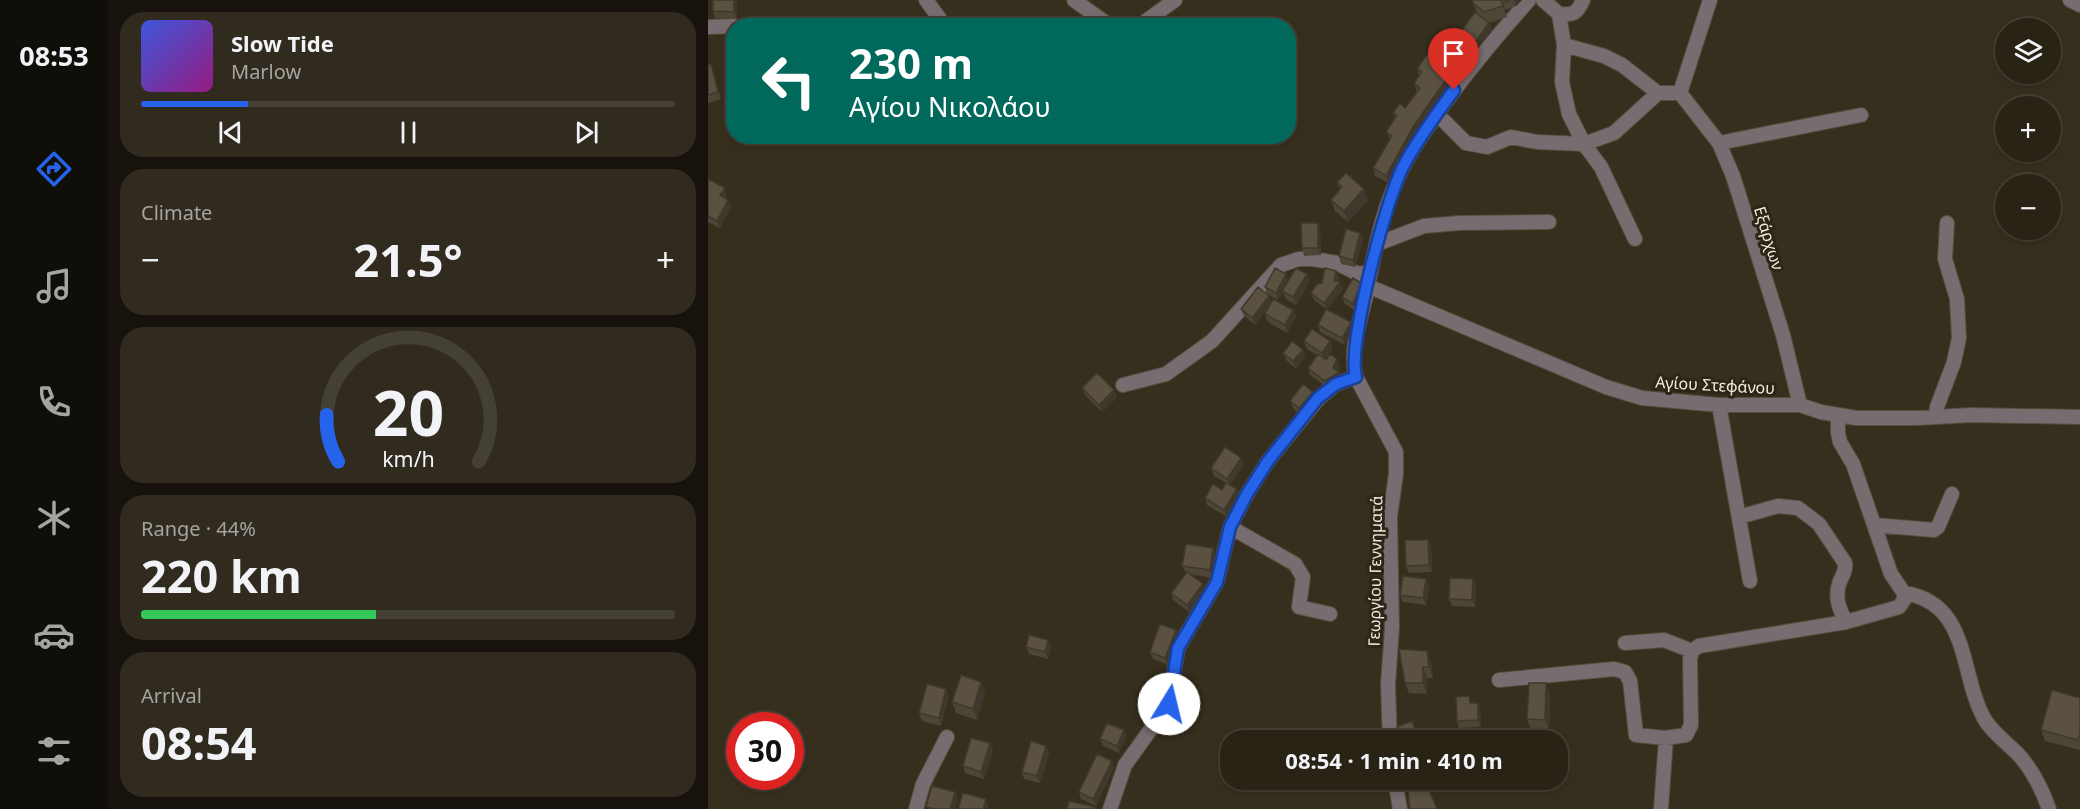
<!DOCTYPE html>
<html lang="en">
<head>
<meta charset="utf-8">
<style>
  body { margin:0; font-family:"Noto Sans",sans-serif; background:#312b1f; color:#f1f3f6; height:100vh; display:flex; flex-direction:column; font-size:22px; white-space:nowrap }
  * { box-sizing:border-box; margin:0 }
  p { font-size:20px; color:#a5a4a1 }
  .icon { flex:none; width:33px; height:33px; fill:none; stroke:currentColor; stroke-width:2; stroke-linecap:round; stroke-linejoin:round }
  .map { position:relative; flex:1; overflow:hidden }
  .drawer { display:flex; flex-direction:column; gap:12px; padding:12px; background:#17130c; width:600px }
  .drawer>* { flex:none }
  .guide { position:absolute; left:18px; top:18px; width:570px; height:126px; border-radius:24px; box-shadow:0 3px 9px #0003,0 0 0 2px #454035; background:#00695c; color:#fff; overflow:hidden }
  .controls { position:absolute; left:1287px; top:18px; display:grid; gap:12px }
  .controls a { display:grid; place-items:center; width:66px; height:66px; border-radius:50%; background:#292316; box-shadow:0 3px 9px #0003,0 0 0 2px #454035; font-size:30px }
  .speed { position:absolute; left:18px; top:712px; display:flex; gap:12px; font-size:30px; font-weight:700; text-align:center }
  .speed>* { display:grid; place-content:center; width:78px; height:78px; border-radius:50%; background:#292316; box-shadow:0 3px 9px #0003,0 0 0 2px #454035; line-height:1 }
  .speed .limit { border:9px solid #d22; background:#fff; color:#111 }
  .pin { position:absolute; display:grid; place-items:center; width:51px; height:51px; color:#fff; margin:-62px -26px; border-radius:50% 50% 50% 0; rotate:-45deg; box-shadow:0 0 6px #0007 }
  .pin .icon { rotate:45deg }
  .me { position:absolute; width:66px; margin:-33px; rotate:9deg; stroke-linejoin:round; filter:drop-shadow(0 0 4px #0008) }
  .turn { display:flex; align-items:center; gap:21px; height:126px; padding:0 24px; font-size:27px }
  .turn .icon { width:78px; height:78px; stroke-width:2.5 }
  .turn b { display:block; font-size:42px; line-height:51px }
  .big { font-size:45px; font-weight:700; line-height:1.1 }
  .drawer .widget { flex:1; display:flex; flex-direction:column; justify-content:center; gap:9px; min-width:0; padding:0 21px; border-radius:24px; background:#312b1f }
  .drawer .dial { align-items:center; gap:0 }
  .dial svg { height:156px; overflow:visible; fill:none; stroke:#454035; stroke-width:7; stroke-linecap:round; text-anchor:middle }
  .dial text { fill:#f1f3f6; stroke:none }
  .song { display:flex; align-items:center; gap:18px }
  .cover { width:72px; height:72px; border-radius:9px; background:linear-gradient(135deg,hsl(230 70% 55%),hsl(310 70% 35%)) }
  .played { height:6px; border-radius:3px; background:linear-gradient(90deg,#2563eb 20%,#454035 20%) }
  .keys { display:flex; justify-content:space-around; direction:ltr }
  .heat { display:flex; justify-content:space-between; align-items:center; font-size:33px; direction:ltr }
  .charge { height:9px; border-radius:4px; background:linear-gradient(90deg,#34c759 44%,#454035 0) }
  .trip { position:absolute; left:512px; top:730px; width:348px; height:60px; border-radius:24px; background:#292316; box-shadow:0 3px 9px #0003,0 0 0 2px #454035; font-weight:700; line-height:60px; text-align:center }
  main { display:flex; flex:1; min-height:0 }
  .menu { display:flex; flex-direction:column; width:108px; justify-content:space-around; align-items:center; background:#100e09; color:#a5a4a1 }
  .menu .icon { width:42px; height:42px }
  .menu .selected { color:#2563eb }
  .menu b { font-size:27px; color:#f1f3f6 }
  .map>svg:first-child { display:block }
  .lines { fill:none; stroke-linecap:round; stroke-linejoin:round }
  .minor-casing { stroke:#554d3d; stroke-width:16 }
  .minor { stroke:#776c6f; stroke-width:14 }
  .wall { fill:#4d4637 }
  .shaded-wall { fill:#3f392d }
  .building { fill:#5a5140; stroke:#3f392d; stroke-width:1.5 }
  .route-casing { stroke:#184099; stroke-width:15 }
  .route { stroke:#2563eb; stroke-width:10 }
  .labels { text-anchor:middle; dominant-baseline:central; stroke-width:6; stroke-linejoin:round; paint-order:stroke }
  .street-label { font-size:16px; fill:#f0ebe0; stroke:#2d2515 }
</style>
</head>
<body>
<main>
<nav class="menu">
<b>08:53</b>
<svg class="icon selected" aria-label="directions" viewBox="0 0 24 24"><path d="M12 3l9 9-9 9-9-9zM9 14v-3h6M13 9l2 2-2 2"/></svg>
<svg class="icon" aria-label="music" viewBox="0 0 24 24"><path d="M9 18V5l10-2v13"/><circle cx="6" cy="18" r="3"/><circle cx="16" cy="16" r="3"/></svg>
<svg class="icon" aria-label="phone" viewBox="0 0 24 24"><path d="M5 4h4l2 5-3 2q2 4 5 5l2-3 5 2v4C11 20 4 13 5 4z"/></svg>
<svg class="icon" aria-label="climate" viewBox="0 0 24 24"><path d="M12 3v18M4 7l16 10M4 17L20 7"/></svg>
<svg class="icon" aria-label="car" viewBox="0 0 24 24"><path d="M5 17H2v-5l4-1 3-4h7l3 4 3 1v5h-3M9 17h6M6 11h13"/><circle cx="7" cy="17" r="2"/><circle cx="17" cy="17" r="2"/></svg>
<svg class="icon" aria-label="filters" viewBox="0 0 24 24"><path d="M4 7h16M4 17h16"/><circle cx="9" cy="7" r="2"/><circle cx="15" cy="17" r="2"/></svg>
</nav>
<section class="drawer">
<div class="widget">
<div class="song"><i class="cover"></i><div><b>Slow Tide</b><p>Marlow</p></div></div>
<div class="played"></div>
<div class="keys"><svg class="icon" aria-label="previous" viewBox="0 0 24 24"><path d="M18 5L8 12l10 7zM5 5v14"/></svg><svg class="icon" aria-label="pause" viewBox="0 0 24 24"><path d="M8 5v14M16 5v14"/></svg><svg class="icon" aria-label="next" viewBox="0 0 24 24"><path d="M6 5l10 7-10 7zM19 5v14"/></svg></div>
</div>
<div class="widget"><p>Climate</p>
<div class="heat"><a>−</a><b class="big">21.5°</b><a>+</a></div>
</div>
<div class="widget dial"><svg viewBox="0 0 100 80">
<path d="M14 69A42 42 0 1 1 86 69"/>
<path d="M14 69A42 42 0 0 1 8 45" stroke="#2563eb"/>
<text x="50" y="56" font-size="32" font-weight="700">20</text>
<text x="50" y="72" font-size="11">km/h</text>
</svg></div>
<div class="widget"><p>Range · 44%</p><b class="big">220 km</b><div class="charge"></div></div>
<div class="widget"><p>Arrival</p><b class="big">08:54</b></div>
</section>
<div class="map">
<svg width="1372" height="809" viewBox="0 0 1372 809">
  <rect width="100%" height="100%" fill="#372f1e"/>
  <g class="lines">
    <defs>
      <path id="minor" d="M218 0 237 26
        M366 0 402 26
        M835 0 851 14 856 45 854 82 861 114 876 144 893 167 927 239
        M1362 0 1372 5
        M851 14C865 15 869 14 875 0
        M431 26 467 0
        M0 27 26 26
        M856 45 896 56 914 65 950 93
        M24 67 26 56
        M972 93 1011 143 1025 176 1075 335 1092 405
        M972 93 1002 0
        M729 114 758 143 779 147 803 137 829 142 876 144 906 133 950 93H972
        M1011 143 1153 115
        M669 244 716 226 751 223 841 222
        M660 286 898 387 934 398 1011 405H1092L1113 412 1148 418H1210L1263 415 1372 417
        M415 385 458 374 504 341 573 265 591 259H605L629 263 650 274 663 272
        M1011 405 1042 581
        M1228 416 1229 407 1246 362 1251 338 1249 299 1237 259 1239 223
        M1031 517 1070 506 1090 508 1111 524 1137 563C1138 570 1135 575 1132 581 1126 596 1131 609 1138 622
        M1166 525 1226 530 1230 527 1244 494
        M522 527 587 564 595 577 591 607 622 614
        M1196 593C1263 603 1251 675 1277 720 1285 733 1299 743 1309 753 1324 769 1334 789 1341 809
        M917 643 956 640 984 651
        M791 680 906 669 917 672 922 681 928 735 958 738 978 735 983 725 982 659 984 651 991 646 1138 622 1191 607 1196 600V593L1183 574 1145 464 1132 442 1130 433V416
        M682 741 680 685 684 627 682 517 688 474V452L648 377C641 352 652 321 658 296 665 259 672 219 687 185 697 159 713 137 729 114 757 74 788 37 821 0
        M687 780 692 809
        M208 809 215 784 239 737
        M402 809 417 765 461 704 470 648 509 582 522 527 539 494 560 461 611 398 628 384 648 377
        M953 809 958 738"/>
    </defs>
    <use href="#minor" class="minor-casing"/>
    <use href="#minor" class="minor"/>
  </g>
  <path class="wall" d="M5 0H29V19L7 18 5 11Z
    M764 0H793L799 17 781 23 784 30 768 51 754 40 752 33 769 13Z
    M794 0H814L808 6 797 10Z
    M723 48 760 56 750 71 726 55Z
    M3 64 13 99 0 103V65Z
    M709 69 744 71 747 78 708 135 681 183 667 176 665 168 682 139 678 132 687 118 685 113 697 108 709 91 706 83 711 75Z
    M0 179 19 195 17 198 23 207 12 228 0 222Z
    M629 182 660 200 640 222 627 211 623 200 632 190Z
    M610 223 612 230 613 255 596 256 594 248Z
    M655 240 647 267 633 264 631 256Z
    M628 271 631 278 630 282 635 289 619 309 643 322 646 330 637 345 612 332 610 325 618 309 606 300 603 293Z
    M578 274 580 281H602L588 305 577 298 575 292 570 300 559 294 557 287Z
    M656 291 648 311 637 304 634 297Z
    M561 296 563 302 585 310 588 317 579 333 560 322 557 314 561 306 547 325 536 316 533 309Z
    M596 341H622L625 348 617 359 631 366 630 371 631 372 634 379 620 388 602 375 600 368 609 355 599 349Z
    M595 350 597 357 588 369 578 360 575 353Z
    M374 388 409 397 394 412 377 395Z
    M605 392 607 399 594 416 585 408 582 401Z
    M533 458 536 465 522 485 529 489 531 496 519 517 499 505 497 498 514 490 518 483 506 476 503 468Z
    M720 540 723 547 724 572 701 573 698 566Z
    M505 548 508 555 504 578 482 574 497 591 481 612 465 600 463 593 478 573 474 566Z
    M768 586 767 607 744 606 741 599Z
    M721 587 718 605 695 602 692 595Z
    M468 630 470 638 460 665 445 659 442 652Z
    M318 647H343L340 659 321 654Z
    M723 662 725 678H719V694L701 693 697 683Z
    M273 682 277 693 269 720 248 713 244 702Z
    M842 694 841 731 823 730 819 719Z
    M241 696 233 726 214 721 211 713Z
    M1372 698V750L1337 741 1333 730Z
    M764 703H770L772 710 773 727 751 728 749 721Z
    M418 737 411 753 395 746 392 739Z
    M282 743 285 751 276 779 257 773 255 766Z
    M338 746 341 753 332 783 316 779 314 772Z
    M406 768 388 806 373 799 371 792Z
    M637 780H667V781H638Z"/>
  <path class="shaded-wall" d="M26 0H29V19L26 12Z
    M806 0H814L808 6Z
    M781 23 784 30 768 51 766 44Z
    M757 49 760 56 750 71 748 64Z
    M744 71 747 78 708 135 681 183 678 176 705 127Z
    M17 188 19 195 15 203 12 195Z
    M656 189 660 200 640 222 636 211Z
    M20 200 23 207 12 228 9 221Z
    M610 223 612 230 613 255 610 248Z
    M652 233 655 240 647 267 645 260Z
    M628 271 631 278 629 286 632 282 635 289 619 310 616 303 626 281Z
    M578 274 580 281 570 300 568 293Z
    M599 274 602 281 588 305 585 297Z
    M653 283 656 291 648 311 645 304Z
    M561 296 564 303 547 325 544 318Z
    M585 310 588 317 579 333 577 325Z
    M643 322 646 330 637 345 634 338Z
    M622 341 625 348 616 360 614 353Z
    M595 350 597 357 588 369 585 361Z
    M629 359 631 366 629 373 631 372 634 379 620 388 617 381 625 368Z
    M406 390 409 397 394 412 391 405Z
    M605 392 607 399 594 416 591 408Z
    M533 458 536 465 522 486 519 479Z
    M529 489 531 496 519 517 516 510Z
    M720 540 723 547 724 572 721 565Z
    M505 548 508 555 504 578 502 570Z
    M718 579 721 587 718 605 715 598Z
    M765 579 768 586 767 607 764 600Z
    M495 584 497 591 481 612 479 605Z
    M468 630 470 638 460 665 457 658Z
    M340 640 343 647 340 659 337 652Z
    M719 651 723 662 725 678 721 667Z
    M715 667 719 678V694L715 683Z
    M273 682 277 693 269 720 265 709Z
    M838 683 842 694 841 731 837 720Z
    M238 689 241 696 233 726 231 718Z
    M770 703 772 710 773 727 770 720Z
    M416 730 418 737 411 753 409 746Z
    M282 743 285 751 276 779 273 772Z
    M338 746 341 753 332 783 329 776Z
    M404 761 406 768 388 806 385 799Z
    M247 792 250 799 247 809H242Z
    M278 799 280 806 279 809H275Z"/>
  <path class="building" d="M5 0H26V12L5 11Z
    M764 0H793L795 6 776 12 765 3Z
    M794 0H802L795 3Z
    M767 12 781 23 766 44 752 33Z
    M201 23 213 26H201Z
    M732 33 757 49 748 64 723 48Z
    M719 54 744 71 705 127 678 176 665 168 684 136 678 132 689 115 685 113 692 103 697 108 712 88 706 83 714 72 709 69Z
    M3 64 10 92 0 95V65Z
    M638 173 656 189 636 211 623 200 634 187 629 182Z
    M0 179 17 188 12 195 20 200 9 221 0 216Z
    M593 223H610V248H594Z
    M638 229 652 233 645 260 631 256Z
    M567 268 578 274 568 293 557 287Z
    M588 268 599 274 585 297 574 291Z
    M617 268 628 271 626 281 632 282 616 303 603 293 609 284 614 283Z
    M645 278 653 283 645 304 634 297Z
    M550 287 561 296 544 318 533 309Z
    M565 299 585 310 577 325 557 314Z
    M618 309 643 322 634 338 610 325Z
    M604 329 622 341 614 353 596 341Z
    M584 341 595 350 585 361 575 353Z
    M610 354 618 360 622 354 629 359 625 368 631 372 617 381 600 368Z
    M389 373 406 390 391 405 374 388Z
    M595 384 605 392 591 408 582 401Z
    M517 447 533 458 519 479 503 468Z
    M518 483 529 489 516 510 497 498 505 484 514 490Z
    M697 540H720L721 565 698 566Z
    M478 544 505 548 502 570 474 566Z
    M479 572 495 584 479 605 463 593Z
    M695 576 718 579 715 598 692 595Z
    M742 578 765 579 764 600 741 599Z
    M452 624 468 630 457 658 442 652Z
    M321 635 340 640 337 652 318 647Z
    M691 649 719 651 721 667H715V683H697Z
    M253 675 273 682 265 709 244 702Z
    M821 683H838L837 720 819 719Z
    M219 684 238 689 231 718 211 713Z
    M1344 690 1372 698V734L1370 740 1333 730Z
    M761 696 762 703H770V720L749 721 748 697Z
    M704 721 711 741H694L689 727Z
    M399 723 416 730 409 746 392 739Z
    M263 738 282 743 273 772 255 766Z
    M323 741 338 746 329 776 314 772Z
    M389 754 404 761 385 799 371 792Z
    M699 780H717L729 809H702Z
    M224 786 247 792 242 809H227L218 807Z
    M255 793 278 799 275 809H250Z
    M361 801 387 807V809H359Z"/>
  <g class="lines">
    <defs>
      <path id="route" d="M461 704 470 648 509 582 522 527 539 494 560 461 610 398 628 384 648 377C639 345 678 200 695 167 709 140 728 115 746 90"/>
    </defs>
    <use href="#route" class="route-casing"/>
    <use href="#route" class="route"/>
  </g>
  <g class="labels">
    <g class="street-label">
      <text transform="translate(1061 238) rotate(73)">Εξάρχων</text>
      <text transform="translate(1007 385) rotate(3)">Αγίου Στεφάνου</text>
      <text transform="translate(667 571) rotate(-89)">Γεωργίου Γεννηματά</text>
    </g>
  </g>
</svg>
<div class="controls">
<a><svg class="icon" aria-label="layers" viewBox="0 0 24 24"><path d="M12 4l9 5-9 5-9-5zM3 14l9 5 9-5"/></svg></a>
<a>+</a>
<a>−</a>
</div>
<div class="speed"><div class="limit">30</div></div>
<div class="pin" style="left:746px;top:90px;background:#d93025"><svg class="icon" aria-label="arrive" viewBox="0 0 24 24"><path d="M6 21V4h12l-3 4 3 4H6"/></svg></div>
<svg class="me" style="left:461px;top:704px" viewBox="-20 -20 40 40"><circle r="19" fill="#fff"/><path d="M0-13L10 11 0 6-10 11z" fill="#2563eb"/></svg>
<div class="trip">08:54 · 1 min · 410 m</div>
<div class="guide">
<div class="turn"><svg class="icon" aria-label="left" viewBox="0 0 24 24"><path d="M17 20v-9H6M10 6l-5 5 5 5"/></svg><div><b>230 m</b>Αγίου Νικολάου</div></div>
</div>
</div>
</main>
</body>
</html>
